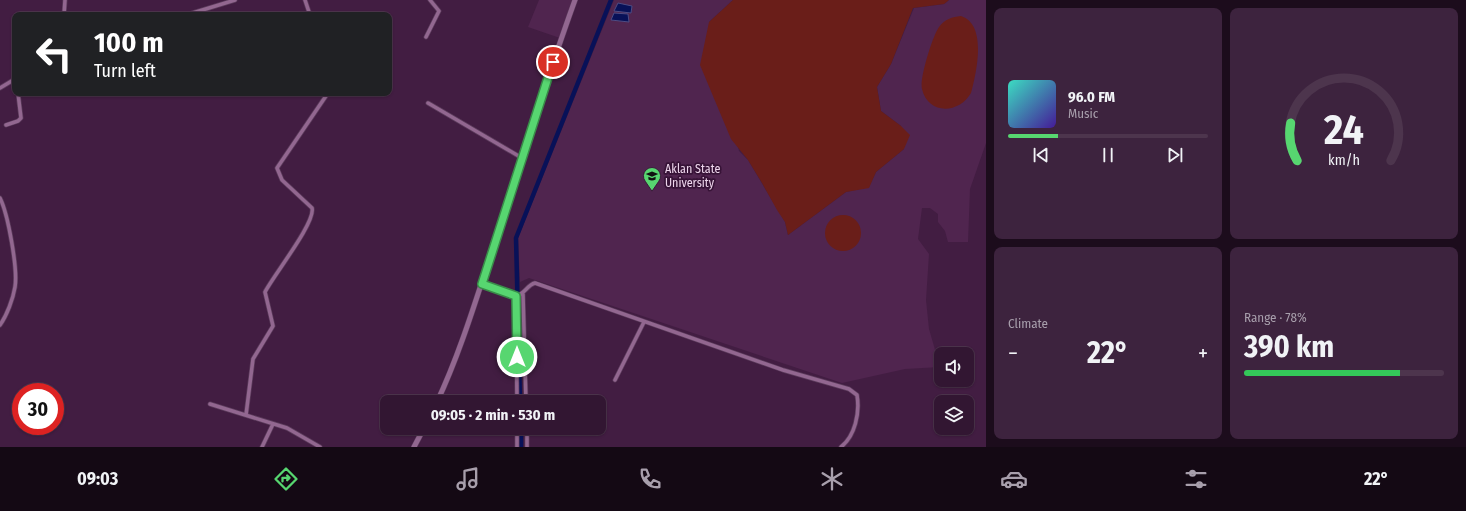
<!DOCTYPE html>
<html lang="en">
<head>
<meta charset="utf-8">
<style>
  body { margin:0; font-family:"Fira Sans Condensed",sans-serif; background:#3d233e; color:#f1f3f6; height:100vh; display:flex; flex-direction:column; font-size:15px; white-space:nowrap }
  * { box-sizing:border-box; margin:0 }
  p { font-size:13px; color:#a89fac }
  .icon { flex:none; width:22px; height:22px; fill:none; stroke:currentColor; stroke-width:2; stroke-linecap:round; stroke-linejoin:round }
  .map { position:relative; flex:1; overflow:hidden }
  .details { display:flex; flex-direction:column; gap:8px; padding:8px; background:#1c0c1c; width:480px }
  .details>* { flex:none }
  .banner { position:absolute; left:12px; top:12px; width:380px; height:84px; border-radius:8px; box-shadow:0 1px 3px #0004,0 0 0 1px #4d354d; background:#202124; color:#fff; overflow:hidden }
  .controls { position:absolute; left:934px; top:347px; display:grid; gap:8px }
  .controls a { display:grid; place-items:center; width:40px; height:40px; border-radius:8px; background:#321632; box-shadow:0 1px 3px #0004,0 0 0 1px #4d354d; font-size:20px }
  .speed { position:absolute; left:12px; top:383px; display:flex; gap:8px; font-size:20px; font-weight:700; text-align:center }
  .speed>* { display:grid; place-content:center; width:52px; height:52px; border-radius:50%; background:#321632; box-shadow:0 1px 3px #0004,0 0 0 1px #4d354d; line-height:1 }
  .speed .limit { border:6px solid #d22; background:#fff; color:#111 }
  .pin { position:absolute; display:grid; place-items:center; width:34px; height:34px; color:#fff; margin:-17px; border:2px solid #fff; border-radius:50%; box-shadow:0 1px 4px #0007 }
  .me { position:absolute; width:44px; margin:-22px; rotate:0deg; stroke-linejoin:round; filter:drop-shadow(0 0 3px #0008) }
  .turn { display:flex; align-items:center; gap:14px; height:84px; padding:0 16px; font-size:18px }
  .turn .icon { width:52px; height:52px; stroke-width:2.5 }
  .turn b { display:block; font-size:28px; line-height:34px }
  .big { font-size:30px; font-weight:700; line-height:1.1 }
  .details .tile { flex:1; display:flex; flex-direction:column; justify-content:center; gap:6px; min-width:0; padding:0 14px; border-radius:8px; background:#3d233e }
  .details .dial { align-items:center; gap:0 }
  .dial svg { height:104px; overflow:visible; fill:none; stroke:#4d354d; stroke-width:7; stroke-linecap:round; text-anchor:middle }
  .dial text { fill:#f1f3f6; stroke:none }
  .song { display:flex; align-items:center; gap:12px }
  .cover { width:48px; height:48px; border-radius:6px; background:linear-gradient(135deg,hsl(170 70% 55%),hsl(260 70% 35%)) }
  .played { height:4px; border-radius:2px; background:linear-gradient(90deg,#57d670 25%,#4d354d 25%) }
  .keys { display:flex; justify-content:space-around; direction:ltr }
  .heat { display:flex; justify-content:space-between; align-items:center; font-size:22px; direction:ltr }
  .charge { height:6px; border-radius:3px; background:linear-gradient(90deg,#34c759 78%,#4d354d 0) }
  .details .tiles { flex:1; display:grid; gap:8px; grid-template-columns:repeat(2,1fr) }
  .trip { position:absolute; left:380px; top:395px; width:226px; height:40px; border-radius:8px; background:#321632; box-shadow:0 1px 3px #0004,0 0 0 1px #4d354d; font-weight:700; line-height:40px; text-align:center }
  .tabs { display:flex; height:64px; justify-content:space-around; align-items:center; background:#140914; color:#a89fac }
  .tabs .icon { width:28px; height:28px }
  .tabs .on { color:#57d670 }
  .tabs b { font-size:18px; color:#f1f3f6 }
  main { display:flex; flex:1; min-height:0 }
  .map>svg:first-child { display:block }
  .built { fill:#50254f }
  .green { fill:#6a1e19 }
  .water { fill:#081158; stroke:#4d4c84 }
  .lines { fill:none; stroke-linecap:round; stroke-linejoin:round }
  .canal { stroke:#081158; stroke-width:4.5 }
  .minor-casing { stroke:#5b3b5b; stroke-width:5 }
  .secondary-casing { stroke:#5b3b5b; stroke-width:6 }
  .minor { stroke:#926790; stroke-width:3.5 }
  .secondary { stroke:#926790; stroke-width:5 }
  .route-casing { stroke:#398b49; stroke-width:10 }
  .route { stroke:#57d670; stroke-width:7 }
  .labels { text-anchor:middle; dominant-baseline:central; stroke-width:3.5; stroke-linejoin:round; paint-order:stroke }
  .poi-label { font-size:12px; fill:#eed6ec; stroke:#371337; text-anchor:start }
</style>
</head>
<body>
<main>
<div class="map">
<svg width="986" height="447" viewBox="0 0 986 447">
  <rect width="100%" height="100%" fill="#421d42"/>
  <path class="built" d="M539 0H572L560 38 528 27Z
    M614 0H733L709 22 739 151 748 160 785 222 788 235 846 192 869 187 876 172 904 149 901 126 881 111 877 87 891 64 914 8 944 4 949 0H986V143L970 189 968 242H948L945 231 938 222V214L930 208H922L918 239 929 254 926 300 929 329 940 367 905 369 842 383 529 278 520 282 518 238Z"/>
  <path class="green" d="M733 0H949L944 4 913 8 891 64 877 87 881 111 901 126 910 135 904 149 876 172 869 188 846 192 788 235 785 222 777 210 762 183 748 160 731 139 700 65 709 22Z
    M961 16C986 24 978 67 971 93 959 114 928 115 922 89 919 79 933 35 939 27 945 19 952 17 961 16Z
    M825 233a18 18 0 1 1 36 0a18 18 0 1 1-36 0Z"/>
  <path class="water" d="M618 3 632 6 631 13 614 11Z
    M614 13 628 14 629 22 611 20Z"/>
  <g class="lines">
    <path class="canal" d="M520 402 516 238 611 0
      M521 428V447"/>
    <defs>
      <path id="minor" d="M305 0 310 15
        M64 15 65 0
        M186 15 235 0
        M426 37 439 11 430 0
        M0 88 15 79
        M428 103 522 158
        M6 125 18 121 21 118 18 93
        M0 198C8 214 18 269 15 287 13 299 7 315 0 325
        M482 284 516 296C525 294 527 285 535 283L783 370 849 389 857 395C860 413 855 436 841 447
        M523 294 526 402
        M516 296 517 402
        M615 380 644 322
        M210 404 287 428 320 447
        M246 415 253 359 273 326 265 292C273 276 316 222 312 208L282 180 277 168 328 93
        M517 428V447
        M527 428V447
        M262 447 273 424"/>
      <path id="secondary" d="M437 402C461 351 477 296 495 242 521 161 546 80 575 0
        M414 447 424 428"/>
    </defs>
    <use href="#minor" class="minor-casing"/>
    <use href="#secondary" class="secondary-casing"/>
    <use href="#minor" class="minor"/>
    <use href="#secondary" class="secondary"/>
  </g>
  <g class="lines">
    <defs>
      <path id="route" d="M517 357 516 296 482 284 553 62"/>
    </defs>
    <use href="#route" class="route-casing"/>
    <use href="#route" class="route"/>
  </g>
  <defs>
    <symbol id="university-pin" viewBox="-11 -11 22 30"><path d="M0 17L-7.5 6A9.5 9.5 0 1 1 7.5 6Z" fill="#57d670" stroke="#371337"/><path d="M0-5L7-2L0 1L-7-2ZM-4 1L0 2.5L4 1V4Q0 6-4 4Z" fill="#111"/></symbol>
  </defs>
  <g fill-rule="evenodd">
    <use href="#university-pin" x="642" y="166" width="20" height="27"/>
  </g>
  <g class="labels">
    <g class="poi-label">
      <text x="665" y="169">Aklan State<tspan x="665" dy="14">University</tspan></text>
    </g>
  </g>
</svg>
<div class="controls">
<a><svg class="icon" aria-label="sound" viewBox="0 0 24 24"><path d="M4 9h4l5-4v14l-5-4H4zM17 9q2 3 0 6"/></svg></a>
<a><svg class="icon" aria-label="layers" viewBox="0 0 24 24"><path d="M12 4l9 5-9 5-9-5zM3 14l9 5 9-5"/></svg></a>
</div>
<div class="speed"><div class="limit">30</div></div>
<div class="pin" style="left:553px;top:62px;background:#d93025"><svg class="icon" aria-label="arrive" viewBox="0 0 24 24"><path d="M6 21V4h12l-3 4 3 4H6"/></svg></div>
<svg class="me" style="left:517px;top:357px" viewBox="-20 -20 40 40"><circle r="17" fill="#57d670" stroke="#fff" stroke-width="3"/><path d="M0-11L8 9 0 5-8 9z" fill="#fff"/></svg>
<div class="trip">09:05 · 2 min · 530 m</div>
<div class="banner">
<div class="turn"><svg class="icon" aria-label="left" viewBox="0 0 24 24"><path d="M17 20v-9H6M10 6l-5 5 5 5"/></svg><div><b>100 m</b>Turn left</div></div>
</div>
</div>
<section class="details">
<div class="tiles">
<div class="tile">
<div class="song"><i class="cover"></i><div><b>96.0 FM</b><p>Music</p></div></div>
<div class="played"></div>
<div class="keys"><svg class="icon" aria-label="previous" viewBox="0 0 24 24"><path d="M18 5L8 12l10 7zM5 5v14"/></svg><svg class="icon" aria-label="pause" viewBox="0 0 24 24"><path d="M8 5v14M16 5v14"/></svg><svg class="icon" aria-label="next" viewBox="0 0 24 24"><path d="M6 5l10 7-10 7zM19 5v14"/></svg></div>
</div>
<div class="tile dial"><svg viewBox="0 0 100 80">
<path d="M14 69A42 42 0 1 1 86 69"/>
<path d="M14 69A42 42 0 0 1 9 40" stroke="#57d670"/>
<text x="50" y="56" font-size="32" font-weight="700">24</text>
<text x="50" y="72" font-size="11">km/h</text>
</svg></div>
<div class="tile"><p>Climate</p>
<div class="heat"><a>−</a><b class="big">22°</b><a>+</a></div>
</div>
<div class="tile"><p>Range · 78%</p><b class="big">390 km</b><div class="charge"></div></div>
</div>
</section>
</main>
<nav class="tabs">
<b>09:03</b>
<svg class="icon on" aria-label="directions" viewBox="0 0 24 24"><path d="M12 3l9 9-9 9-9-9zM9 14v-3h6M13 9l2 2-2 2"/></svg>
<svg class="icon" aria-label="music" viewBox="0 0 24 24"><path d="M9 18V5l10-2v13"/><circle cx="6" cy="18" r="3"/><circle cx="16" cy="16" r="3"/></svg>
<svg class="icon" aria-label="phone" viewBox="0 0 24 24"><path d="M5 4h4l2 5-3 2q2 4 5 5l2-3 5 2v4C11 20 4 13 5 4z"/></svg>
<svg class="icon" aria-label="climate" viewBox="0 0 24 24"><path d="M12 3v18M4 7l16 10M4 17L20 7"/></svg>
<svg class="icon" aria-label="car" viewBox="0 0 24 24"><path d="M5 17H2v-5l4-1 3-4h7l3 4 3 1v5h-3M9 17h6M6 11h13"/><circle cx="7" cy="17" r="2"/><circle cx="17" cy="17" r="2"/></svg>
<svg class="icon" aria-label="filters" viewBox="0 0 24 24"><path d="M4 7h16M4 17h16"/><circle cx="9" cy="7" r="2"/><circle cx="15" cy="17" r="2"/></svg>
<b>22°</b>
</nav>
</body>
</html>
